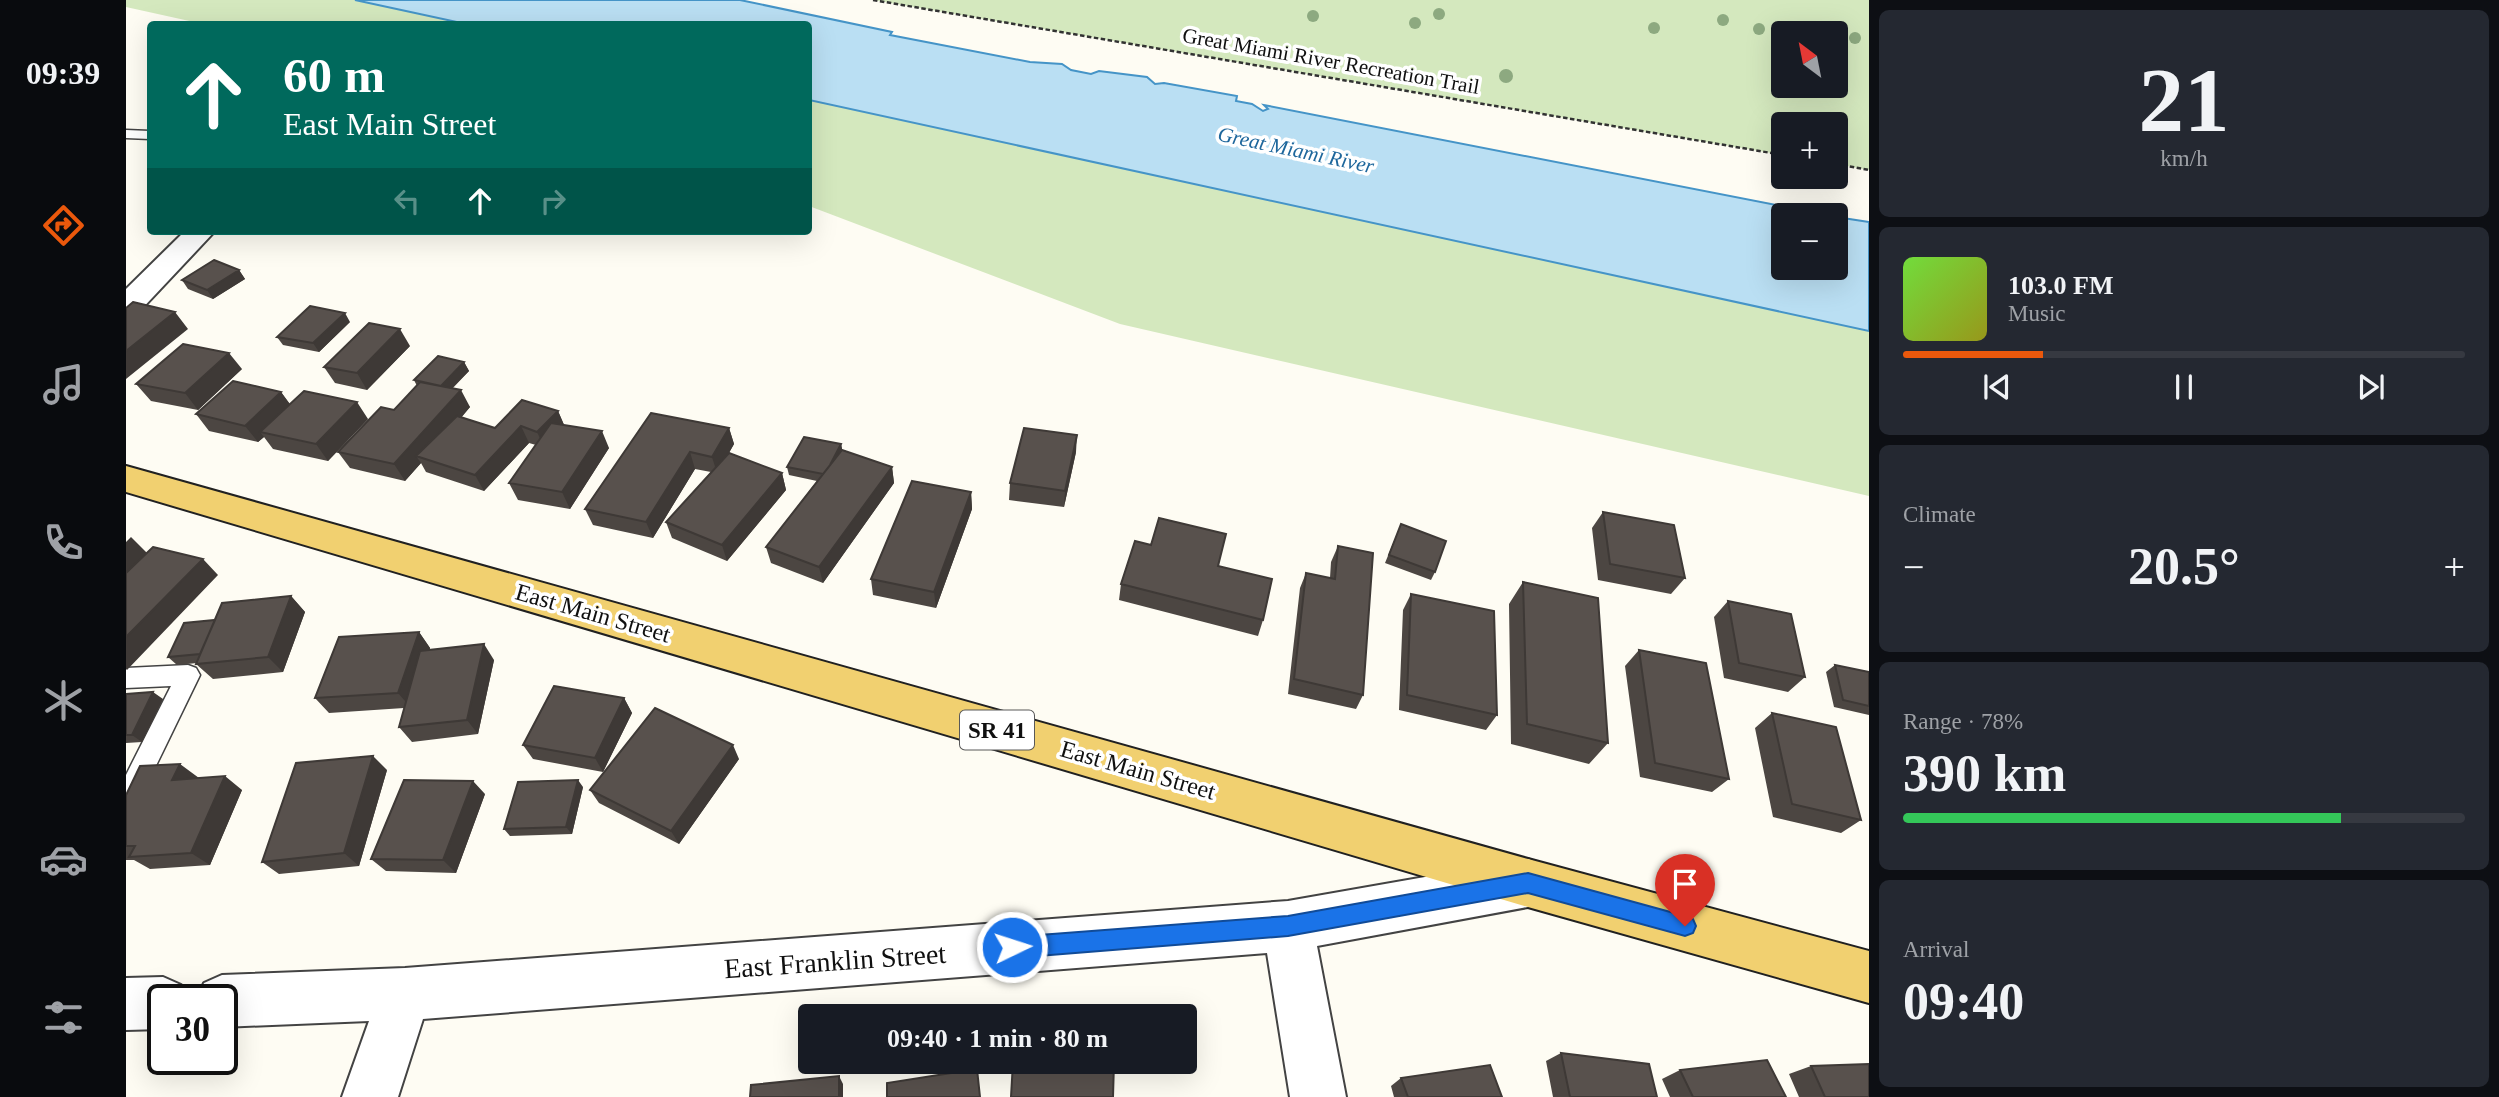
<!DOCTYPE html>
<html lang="en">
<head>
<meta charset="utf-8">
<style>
  body { margin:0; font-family:Georgia,serif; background:#242831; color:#f1f3f6; height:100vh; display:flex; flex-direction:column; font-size:26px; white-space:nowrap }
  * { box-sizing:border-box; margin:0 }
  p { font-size:23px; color:#9ea1a6 }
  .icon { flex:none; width:38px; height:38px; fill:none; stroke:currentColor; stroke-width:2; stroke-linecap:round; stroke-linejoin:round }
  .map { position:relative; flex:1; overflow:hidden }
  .sheet { display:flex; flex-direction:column; gap:10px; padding:10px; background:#0d0f14; width:630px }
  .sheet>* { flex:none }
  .top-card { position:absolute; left:21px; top:21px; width:665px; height:214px; border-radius:7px; box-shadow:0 7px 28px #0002; background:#00695c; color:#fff; overflow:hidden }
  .needle { width:46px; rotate:328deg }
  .buttons { position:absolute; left:1645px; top:21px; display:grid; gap:14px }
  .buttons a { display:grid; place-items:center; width:77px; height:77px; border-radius:7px; background:#171b24; box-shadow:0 7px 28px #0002; font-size:35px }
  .speed { position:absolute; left:21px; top:984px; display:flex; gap:14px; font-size:35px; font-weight:700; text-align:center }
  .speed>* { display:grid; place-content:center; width:91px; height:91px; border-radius:50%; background:#171b24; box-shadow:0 7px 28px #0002; line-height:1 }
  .speed .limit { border:4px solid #111; border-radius:10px; background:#fff; color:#111 }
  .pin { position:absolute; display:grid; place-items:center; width:60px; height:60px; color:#fff; margin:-72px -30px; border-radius:50% 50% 50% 0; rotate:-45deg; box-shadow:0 0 7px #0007 }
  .pin .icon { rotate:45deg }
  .me { position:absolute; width:77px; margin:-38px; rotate:86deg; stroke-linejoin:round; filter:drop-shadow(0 0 5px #0008) }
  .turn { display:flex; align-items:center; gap:24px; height:147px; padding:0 21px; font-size:32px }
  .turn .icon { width:91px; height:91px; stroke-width:2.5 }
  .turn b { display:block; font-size:49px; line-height:60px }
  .lanes { display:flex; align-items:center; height:66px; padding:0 21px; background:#0003; justify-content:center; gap:35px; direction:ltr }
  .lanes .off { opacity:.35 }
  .big { font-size:52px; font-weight:700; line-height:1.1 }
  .sheet .tile { flex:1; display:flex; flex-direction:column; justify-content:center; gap:10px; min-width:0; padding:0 24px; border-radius:10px; background:#242831 }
  .sheet .dial { align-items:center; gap:0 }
  .dial b { font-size:91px; line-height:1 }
  .song { display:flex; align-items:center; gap:21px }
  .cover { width:84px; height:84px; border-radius:10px; background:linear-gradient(135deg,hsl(100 70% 55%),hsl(60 70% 35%)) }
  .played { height:7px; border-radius:4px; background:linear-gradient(90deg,#ea580c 25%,#363941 25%) }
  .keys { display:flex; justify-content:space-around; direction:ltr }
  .heat { display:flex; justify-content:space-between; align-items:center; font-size:38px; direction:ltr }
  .charge { height:10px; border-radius:5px; background:linear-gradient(90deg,#34c759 78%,#363941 0) }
  .trip { position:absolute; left:672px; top:1004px; width:399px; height:70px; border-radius:7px; background:#171b24; box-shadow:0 7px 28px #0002; font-weight:700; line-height:70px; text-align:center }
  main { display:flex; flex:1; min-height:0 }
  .dock { display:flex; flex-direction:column; width:126px; justify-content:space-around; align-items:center; background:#090b0e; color:#9ea1a6 }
  .dock .icon { width:49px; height:49px }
  .dock .current { color:#ea580c }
  .dock b { font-size:32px; color:#f1f3f6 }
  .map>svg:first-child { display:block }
  .green { fill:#d4e8be; fill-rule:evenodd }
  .water { fill:#badff3; stroke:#4594c7; stroke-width:2 }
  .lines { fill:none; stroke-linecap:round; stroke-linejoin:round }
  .lane-casing { stroke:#434343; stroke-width:3 }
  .street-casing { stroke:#434343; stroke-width:4 }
  .primary-casing { stroke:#212121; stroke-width:4 }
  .path { stroke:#323232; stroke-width:2.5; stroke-dasharray:4.5 2.5; stroke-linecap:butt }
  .lane { fill:#fff; fill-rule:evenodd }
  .street { fill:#fff; fill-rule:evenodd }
  .primary { fill:#f1d070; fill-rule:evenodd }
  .tree { fill:#8da980 }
  .wall { fill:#4c4642 }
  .shaded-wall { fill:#3e3936 }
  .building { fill:#58514d; stroke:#3e3936; stroke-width:2 }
  .route { fill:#1a73e8; stroke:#114b97; stroke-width:2 }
  .labels { text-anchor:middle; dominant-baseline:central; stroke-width:7; stroke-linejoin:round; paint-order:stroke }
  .far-street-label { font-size:21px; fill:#101010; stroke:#fff }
  .far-water-label { font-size:21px; font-style:italic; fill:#1e679c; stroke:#fff }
  .shield { fill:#fff; stroke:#585858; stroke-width:2 }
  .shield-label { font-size:23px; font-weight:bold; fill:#101010 }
  .street-label { font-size:24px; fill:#101010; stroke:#fff }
  .near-street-label { font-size:28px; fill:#101010; stroke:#fff }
</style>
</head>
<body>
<main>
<nav class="dock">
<b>09:39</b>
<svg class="icon current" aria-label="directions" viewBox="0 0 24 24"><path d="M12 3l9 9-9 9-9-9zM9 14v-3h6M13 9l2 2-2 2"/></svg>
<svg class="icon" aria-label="music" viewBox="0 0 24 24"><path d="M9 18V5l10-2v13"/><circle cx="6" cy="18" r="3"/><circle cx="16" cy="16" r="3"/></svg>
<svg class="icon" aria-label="phone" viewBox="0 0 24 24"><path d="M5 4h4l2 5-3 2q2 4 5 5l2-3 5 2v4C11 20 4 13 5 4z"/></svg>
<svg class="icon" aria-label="climate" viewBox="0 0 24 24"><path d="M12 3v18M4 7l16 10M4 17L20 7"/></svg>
<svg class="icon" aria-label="car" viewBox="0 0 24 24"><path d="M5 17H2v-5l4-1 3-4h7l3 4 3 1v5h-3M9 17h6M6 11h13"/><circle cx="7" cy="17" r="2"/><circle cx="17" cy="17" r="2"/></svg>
<svg class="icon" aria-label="filters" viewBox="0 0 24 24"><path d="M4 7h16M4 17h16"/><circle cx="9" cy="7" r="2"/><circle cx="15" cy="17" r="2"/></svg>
</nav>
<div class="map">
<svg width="1743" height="1097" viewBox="0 0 1743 1097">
  <rect width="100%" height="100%" fill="#fefcf3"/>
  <path class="green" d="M0 0H229L340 24H77L0 7Z
    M747 0H1743V170L1710 164V124H1657V155ZM1710 33V86H1657V33Z
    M682 100 1743 331V496L994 324 683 206Z"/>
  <path class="water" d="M229 0H614L766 32 764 35 904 62 936 64 945 70 965 74 973 71 1021 77 1029 84 1038 83 1111 96 1110 101 1126 104 1137 111 1142 109 1138 105 1701 215H1657V268H1710V217L1743 222V331L683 100 682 24H340Z"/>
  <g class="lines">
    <defs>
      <path id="lane" d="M0 130 24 131V139L0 138Z
        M62 665 70 668 74 675 9 809 0 813V775L45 686 0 688V668Z"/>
      <path id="street" d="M59 231H89L11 314 0 317V289Z
        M1402 859 1419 866 1426 883 1419 900 1402 907 1191 946 1220 1097H1164L1141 953 297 1019 272 1097H216L243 1021 96 1027V999H71L78 983 96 975 279 968 1162 901Z
        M37 977 55 985 62 999H37V1029L0 1030V978Z"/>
      <path id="primary" d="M0 466 1402 859 1743 951V1003L1402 907 0 492Z"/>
    </defs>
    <use href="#lane" class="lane-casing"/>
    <use href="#street" class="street-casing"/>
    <use href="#primary" class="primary-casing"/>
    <path class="path" d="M747 0 1657 155
      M1710 164 1743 170"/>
    <use href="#lane" class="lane"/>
    <use href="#street" class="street"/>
    <use href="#primary" class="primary"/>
  </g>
  <g class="tree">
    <circle cx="1313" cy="14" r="6"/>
    <circle cx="1187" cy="16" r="6"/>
    <circle cx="1597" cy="20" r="6"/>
    <circle cx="1289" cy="23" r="6"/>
    <circle cx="1528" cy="28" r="6"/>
    <circle cx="1633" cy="29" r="6"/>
    <circle cx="1729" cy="38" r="6"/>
    <circle cx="1380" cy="76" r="7"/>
  </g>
  <path class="wall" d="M113 270 119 279 87 299 62 289 56 280Z
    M224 322 193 352 157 345 151 337Z
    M284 346 241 390 209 383 198 367Z
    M338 362 343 371 326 389 344 407 335 418 369 428 432 411 438 425 483 448 444 509 392 500 383 483 410 445 403 443 358 491 300 472 295 463 279 481 224 468 212 452 268 410 291 386 288 380Z
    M116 369 72 410 25 401 10 384Z
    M155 392 164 404 242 419 202 461 147 449 138 437 132 442 83 431 70 414Z
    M603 428 608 444 603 453 656 473 660 490 601 561 546 538 540 522 585 472 569 469 527 538 467 525 459 509Z
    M715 444 716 450 766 467 768 483 697 583 645 563 640 547 691 481 663 475 661 467Z
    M950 452 938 507 883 500 884 483Z
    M845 492 846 509 810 608 747 595 745 579Z
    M1477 512 1559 578 1545 594 1472 580 1466 528Z
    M1275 524 1309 572 1305 580 1259 563Z
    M1212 546 1237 695 1230 709 1162 694 1174 588 1180 573 1204 578 1205 562Z
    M1092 566 1137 620 1132 636 993 600 995 584Z
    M1397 582 1482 743 1463 764 1385 744 1383 604Z
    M1285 594 1371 715 1360 730 1273 710 1277 610Z
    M165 596 179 612 157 672 87 679 70 664 71 663 51 665 42 657 89 620Z
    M1602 601 1679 677 1662 692 1598 678 1588 617Z
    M293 632 304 648V650L368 660 352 734 286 742 273 727 278 708 203 713 189 698Z
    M1513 650 1603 779 1586 792 1514 777 1499 666Z
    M1709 665 1743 672V715L1708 707 1700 672Z
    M0 694 37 699 16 742 0 743Z
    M498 698 506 713 477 772 407 759 397 745Z
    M1646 713 1735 820 1715 833 1647 817 1629 728Z
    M613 759 553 844 473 803 464 790Z
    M261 770 233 866 153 874 136 862Z
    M73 778 116 790 84 865 24 869 8 860H0V795Z
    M457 787 446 834 384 836 378 829Z
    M359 794 330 873 260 871 245 859Z
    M1435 1053 1531 1097H1427L1420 1061Z
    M1685 1066 1743 1097H1673L1663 1074Z
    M1554 1070 1660 1097H1544L1536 1079Z
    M1275 1078 1376 1097H1268L1265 1086Z"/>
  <path class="shaded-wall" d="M113 270 119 279 87 299 81 290Z
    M49 312 62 329 0 379V351Z
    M219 313 224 322 193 352 187 343Z
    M274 329 284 346 241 390 231 373Z
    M103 353 116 369 72 410 59 393Z
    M338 362 343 371 319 395 314 387Z
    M335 390 344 407 299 459 290 456 295 463 279 481 268 464Z
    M155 392 167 409 134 432 138 437 132 442 119 426Z
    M231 402 242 419 202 461 190 444Z
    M432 411 439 427 419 449 411 432Z
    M395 426 403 443 358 491 349 475Z
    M603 428 608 444 591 473 586 457Z
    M476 431 483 448 444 509 436 492Z
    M951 435 950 452 938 507 939 491Z
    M715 444 717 453 699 475Z
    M564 452 569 469 527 538 520 522Z
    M766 467 768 483 697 583 693 567Z
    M656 473 660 490 601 561 596 545Z
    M845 492 846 509 810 608 808 592Z
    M5 537 21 553 0 577V542Z
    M77 559 92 575 1 670 0 669V637Z
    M165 596 179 612 157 672 142 657Z
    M293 632 304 648 285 708 272 693Z
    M358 644 368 660 352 734 341 720Z
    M27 692 37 699 16 742 6 735Z
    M498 698 506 713 477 772 469 758Z
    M607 745 613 759 553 844 545 831Z
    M247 756 261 770 233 866 218 853Z
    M54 764 73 778 46 780Z
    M99 776 116 790 84 865 65 853Z
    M452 780 457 787 446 834 440 827Z
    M347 781 359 794 330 873 317 860Z
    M713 1076 717 1084V1097H713Z"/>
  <path class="building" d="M88 260 113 270 81 290 56 280Z
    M7 302 49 312 0 351V308Z
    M184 306 219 313 187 343 151 337Z
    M243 323 274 329 231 373 198 367Z
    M57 344 103 353 59 393 10 384Z
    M312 356 338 362 315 386 288 380Z
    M107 381 155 392 119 426 70 414Z
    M294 382 335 390 268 464 212 452 255 407 268 410Z
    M178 391 231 402 190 444 134 432Z
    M396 400 432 411 411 432 395 426 349 475 290 456 331 416 369 428Z
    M525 413 603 428 586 457 564 452 520 522 459 509Z
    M425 423 476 431 436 492 383 483Z
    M898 428 951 435 939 491 884 483Z
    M678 437 715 444 704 465 697 474 661 467Z
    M716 450 766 467 693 567 640 547Z
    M603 453 656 473 596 545 540 522Z
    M786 481 845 492 808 592 745 579Z
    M1477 512 1548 525 1559 578 1484 564Z
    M1033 518 1100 534 1092 566 1146 579 1137 620 995 584 1009 541 1025 545Z
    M1275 524 1320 541 1309 572 1263 555Z
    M1212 546 1247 553 1237 695 1168 679 1180 573 1209 579Z
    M27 547 77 559 0 637V573Z
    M1397 582 1472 598 1482 743 1401 724Z
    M1285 594 1368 611 1371 715 1281 695Z
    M165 596 142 657 70 664 96 603Z
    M1602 601 1665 614 1679 677 1613 663Z
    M89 620 74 654 42 657 58 623Z
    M293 632 272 693 189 698 213 637Z
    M358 644 341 720 273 727 294 651Z
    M1513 650 1580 663 1603 779 1529 763Z
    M1709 665 1743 672V706L1717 700Z
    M428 686 498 698 469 758 397 745Z
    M27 692 6 735H0V694Z
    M529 708 607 745 545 831 464 790Z
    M1646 713 1710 727 1735 820 1666 804Z
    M247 756 218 853 136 862 170 763Z
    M54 764 46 780 99 776 65 853 3 857 9 846H0V795L14 766Z
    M278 780 347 781 317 860 245 859Z
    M452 780 440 827 378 829 392 782Z
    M1435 1053 1523 1064 1531 1097H1444Z
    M1641 1060 1660 1097H1567L1554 1070Z
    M887 1062H988L987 1097H885Z
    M1743 1064V1097H1699L1685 1066Z
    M1364 1065 1376 1097H1282L1275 1078Z
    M851 1069 854 1097H761V1083Z
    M713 1076V1097H624L625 1085Z"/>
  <path class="route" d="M1402 873 1559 916 1567 919 1570 926 1567 933 1559 936 1402 893 1162 936 886 958 879 955 876 947 879 940 886 937 1162 916Z"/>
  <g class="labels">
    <g class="far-street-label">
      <text transform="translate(1205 61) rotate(10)">Great Miami River Recreation Trail</text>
    </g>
    <g class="far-water-label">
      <text transform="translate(1170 150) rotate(12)">Great Miami River</text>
    </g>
    <rect class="shield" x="834" y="710.5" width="74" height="39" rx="5"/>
    <g class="shield-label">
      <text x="871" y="730">SR 41</text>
    </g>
    <g class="street-label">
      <text transform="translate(467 613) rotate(16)">East Main Street</text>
      <text transform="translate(1012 770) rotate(16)">East Main Street</text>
    </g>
    <g class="near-street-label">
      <text transform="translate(709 961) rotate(-4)">East Franklin Street</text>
    </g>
  </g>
</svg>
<div class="buttons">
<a><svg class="needle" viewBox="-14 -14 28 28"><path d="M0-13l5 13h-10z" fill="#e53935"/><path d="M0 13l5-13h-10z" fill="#9ea1a6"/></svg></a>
<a>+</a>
<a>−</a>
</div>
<div class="speed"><div class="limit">30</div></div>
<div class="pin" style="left:1559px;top:926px;background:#d93025"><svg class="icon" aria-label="arrive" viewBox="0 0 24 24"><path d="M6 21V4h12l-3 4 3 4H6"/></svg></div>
<svg class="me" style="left:886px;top:947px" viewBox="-20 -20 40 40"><circle r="17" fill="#1a73e8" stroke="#fff" stroke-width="3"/><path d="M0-11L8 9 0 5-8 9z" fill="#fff"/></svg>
<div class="trip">09:40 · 1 min · 80 m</div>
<div class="top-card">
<div class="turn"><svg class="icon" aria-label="ahead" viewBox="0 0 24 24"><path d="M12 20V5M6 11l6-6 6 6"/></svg><div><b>60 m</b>East Main Street</div></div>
<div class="lanes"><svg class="icon off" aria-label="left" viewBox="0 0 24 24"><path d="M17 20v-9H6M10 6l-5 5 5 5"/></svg><svg class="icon" aria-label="ahead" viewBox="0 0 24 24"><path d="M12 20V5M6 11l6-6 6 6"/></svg><svg class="icon off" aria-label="right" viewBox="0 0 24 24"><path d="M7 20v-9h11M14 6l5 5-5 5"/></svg></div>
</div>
</div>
<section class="sheet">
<div class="tile dial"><b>21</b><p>km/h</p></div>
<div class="tile">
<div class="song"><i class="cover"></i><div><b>103.0 FM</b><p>Music</p></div></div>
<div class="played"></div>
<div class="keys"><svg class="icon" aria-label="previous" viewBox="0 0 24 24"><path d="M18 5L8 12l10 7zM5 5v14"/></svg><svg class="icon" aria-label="pause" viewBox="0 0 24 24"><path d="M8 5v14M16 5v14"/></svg><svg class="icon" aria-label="next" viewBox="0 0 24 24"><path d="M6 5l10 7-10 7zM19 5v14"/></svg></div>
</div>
<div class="tile"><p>Climate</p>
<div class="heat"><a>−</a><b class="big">20.5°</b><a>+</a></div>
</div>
<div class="tile"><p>Range · 78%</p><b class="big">390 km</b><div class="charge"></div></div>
<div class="tile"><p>Arrival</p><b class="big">09:40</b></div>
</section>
</main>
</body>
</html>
